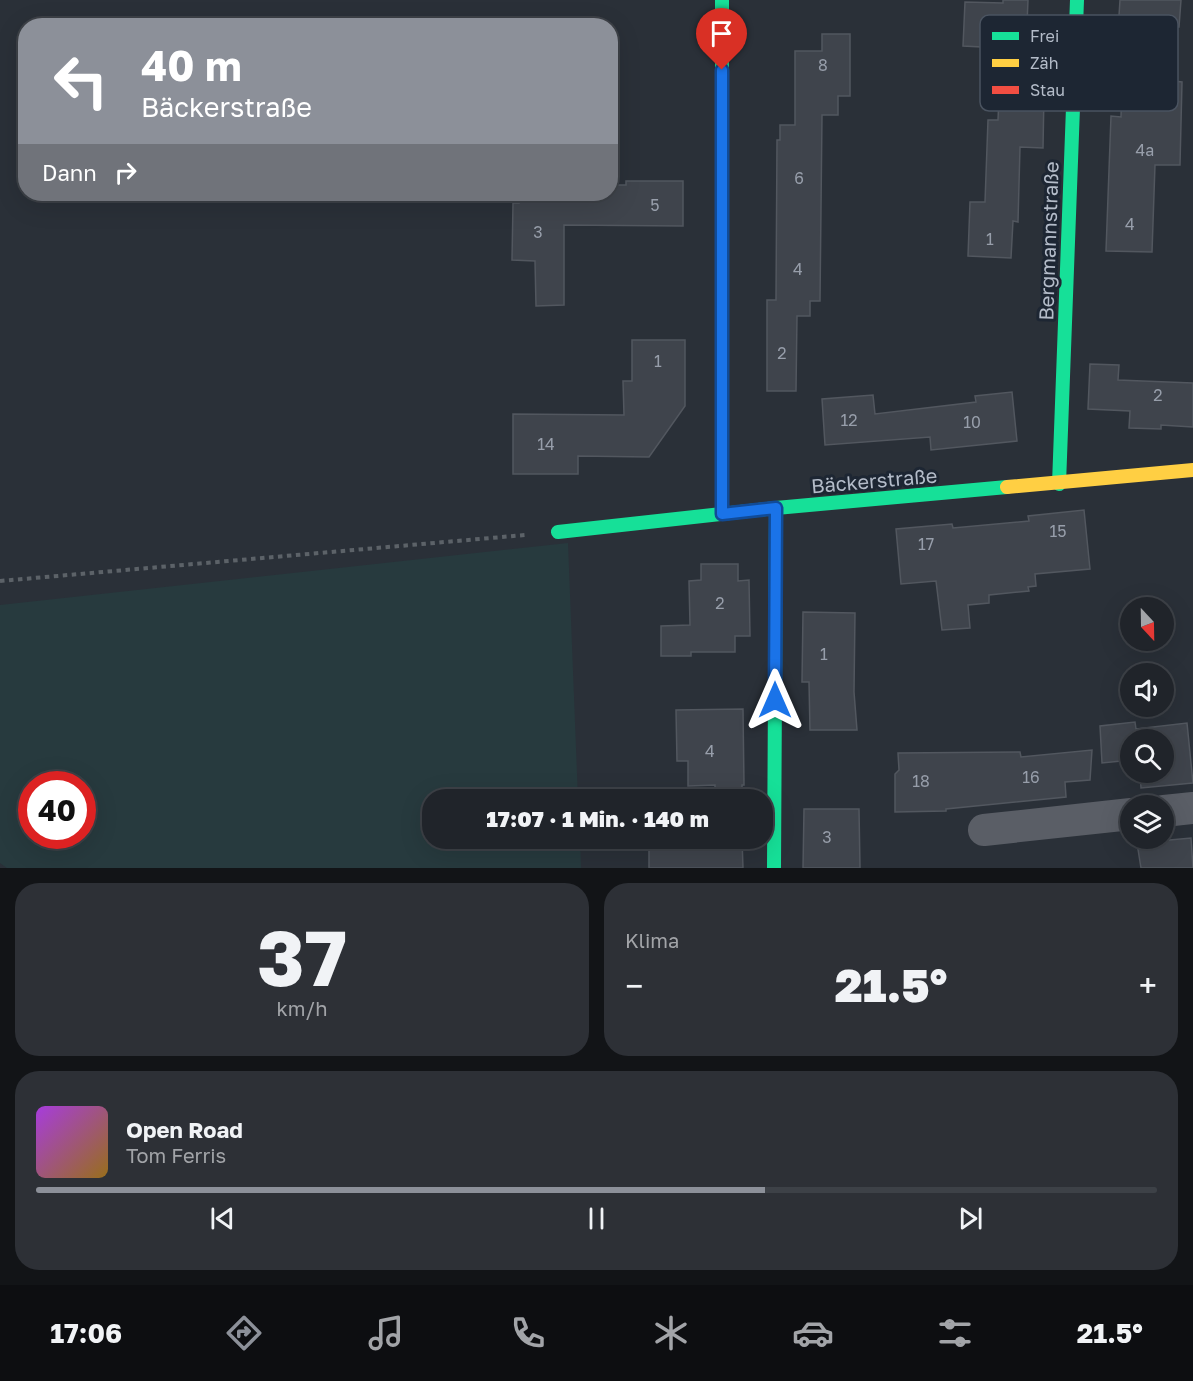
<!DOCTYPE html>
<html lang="de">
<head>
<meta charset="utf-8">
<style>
  body { margin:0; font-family:"Golos Text",sans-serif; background:#2d3036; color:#f1f3f6; height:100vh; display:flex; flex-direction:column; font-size:22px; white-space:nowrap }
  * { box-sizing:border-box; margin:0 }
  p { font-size:20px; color:#a2a4a8 }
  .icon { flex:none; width:33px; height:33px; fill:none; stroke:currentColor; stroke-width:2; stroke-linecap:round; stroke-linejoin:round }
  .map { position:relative; height:868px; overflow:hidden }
  .panel { display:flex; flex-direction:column; gap:15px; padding:15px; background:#121417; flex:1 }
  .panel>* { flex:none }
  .top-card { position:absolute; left:18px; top:18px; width:600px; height:183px; border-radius:24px; box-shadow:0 6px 24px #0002,0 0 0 2px #3d4147; background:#8c9099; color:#fff; overflow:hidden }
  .needle { width:39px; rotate:158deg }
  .controls { position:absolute; left:1120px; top:597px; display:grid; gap:12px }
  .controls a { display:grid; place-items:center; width:54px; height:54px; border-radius:50%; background:#20242a; box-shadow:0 6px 24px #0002,0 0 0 2px #3d4147; font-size:30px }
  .speed { position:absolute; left:18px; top:771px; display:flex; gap:12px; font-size:30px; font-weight:700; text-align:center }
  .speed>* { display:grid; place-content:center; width:78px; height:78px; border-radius:50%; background:#20242a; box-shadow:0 6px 24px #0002,0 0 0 2px #3d4147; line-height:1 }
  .speed .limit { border:9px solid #d22; background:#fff; color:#111 }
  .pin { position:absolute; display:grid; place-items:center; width:51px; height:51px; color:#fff; margin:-62px -26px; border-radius:50% 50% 50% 0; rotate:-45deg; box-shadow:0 0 6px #0007 }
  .pin .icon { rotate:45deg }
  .me { position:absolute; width:66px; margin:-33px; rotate:0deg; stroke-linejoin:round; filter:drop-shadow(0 0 4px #0008) }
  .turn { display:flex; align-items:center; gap:21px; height:126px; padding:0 24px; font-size:27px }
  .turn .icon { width:78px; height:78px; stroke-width:2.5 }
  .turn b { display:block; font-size:42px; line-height:51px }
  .then { display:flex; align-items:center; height:57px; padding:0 24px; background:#0003; gap:12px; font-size:22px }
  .big { font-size:45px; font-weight:800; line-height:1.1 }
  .panel .widget { flex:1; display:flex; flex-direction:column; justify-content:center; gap:9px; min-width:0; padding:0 21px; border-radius:24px; background:#2d3036 }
  .panel .dial { align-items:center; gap:0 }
  .dial b { font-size:78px; line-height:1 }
  .song { display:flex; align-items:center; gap:18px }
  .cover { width:72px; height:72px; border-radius:9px; background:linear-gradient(135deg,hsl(280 70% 55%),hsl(40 70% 35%)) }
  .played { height:6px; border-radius:3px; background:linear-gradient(90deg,#8c9099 65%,#3d4147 65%) }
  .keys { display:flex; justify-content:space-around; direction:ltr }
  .heat { display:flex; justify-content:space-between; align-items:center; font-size:33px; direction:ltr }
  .panel .tiles { flex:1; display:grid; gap:15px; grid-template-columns:1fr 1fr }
  .widget:last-child { grid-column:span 2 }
  .trip { position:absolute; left:422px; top:789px; width:351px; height:60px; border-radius:24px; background:#20242a; box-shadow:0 6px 24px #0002,0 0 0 2px #3d4147; font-weight:800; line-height:60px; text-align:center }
  .menu { display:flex; height:96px; justify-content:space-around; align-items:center; background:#0d0e11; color:#a2a4a8 }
  .menu .icon { width:42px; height:42px }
  .menu .on { color:#8c9099 }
  .menu b { font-size:27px; color:#f1f3f6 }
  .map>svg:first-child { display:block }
  .green { fill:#273a3e; fill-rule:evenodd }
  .building { fill:#3f444c; stroke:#52575f; stroke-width:1.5 }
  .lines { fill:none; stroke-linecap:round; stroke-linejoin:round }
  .path { stroke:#5c6268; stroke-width:4; stroke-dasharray:4.5 4.5; stroke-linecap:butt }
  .street { stroke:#5a5e66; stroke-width:32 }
  .fast { stroke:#16e098; stroke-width:14 }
  .slow { stroke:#ffcf43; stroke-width:14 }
  .jam { stroke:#f24e42; stroke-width:14 }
  .route-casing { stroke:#114b97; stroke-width:15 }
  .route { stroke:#1a73e8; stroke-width:10 }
  .labels { text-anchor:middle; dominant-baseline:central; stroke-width:6; stroke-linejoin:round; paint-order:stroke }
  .number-label { font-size:16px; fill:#979eaa }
  .street-label { font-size:20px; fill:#b4bcc9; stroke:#1d2633 }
  .key { fill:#1d2633; stroke:#4a5360; stroke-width:1.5 }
  .key-label { font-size:16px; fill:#b4bcc9 }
</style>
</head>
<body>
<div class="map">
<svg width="1193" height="868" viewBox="0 0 1193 868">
  <rect width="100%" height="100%" fill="#2a3038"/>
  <path class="green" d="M568 543 578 799 432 800V838L580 839 581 868H7L0 863V605ZM32 784H82V836H32Z"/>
  <path class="building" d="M1003 0H1028L1025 74H1030L1029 93 1044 94 1043 148 1020 147 1018 222 1013 221 1011 258 968 256 970 202H985L988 120H998L1001 48 963 46 965 2 1003 3Z
    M1120 0H1181L1179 27H1176L1174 81 1182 82 1180 165H1155L1152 252 1106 251 1111 116 1121 117 1123 48 1117 47Z
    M822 34H850V96H838V115H822L820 301H810V316H797L796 391H767V300H776L777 140H780V125H795V51H822Z
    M626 181H683V226L564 225V305L536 306 535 261 512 260 513 203H519V194H610V185H626Z
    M632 340H685V406L649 457 578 456V474H513V414L624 415 623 381H632Z
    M1090 364 1119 365 1118 380 1193 383V427L1161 425V429L1129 428 1130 411 1088 409Z
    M1012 392 1017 441 931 450 930 437 825 445 822 399 873 395 875 414 976 402 975 396Z
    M1084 510 1090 569 1035 574 1036 586 1028 587 1029 591 989 595V603L968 605 970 628 942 630 936 581 901 584 896 529 952 524 953 528 1029 521 1028 516Z
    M701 564H738V581L749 580 750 636H735V652H691V656H661V626L690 625 689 581 701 580Z
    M803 612 855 613 854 692 857 730H810L809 682H802Z
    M743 709 744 785H742V800H715V785L688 786V761H677L676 710Z
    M1135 722 1136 729 1187 723 1193 783 1141 788 1140 772H1164V740H1131V760L1102 763 1100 726Z
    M1092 750 1090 780 1065 782 1066 797 946 809V811L895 812V774L899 770 898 753 1020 752 1021 757Z
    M804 809H859L860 868H803Z
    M649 838H742L743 868H649Z
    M1191 838 1193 868H1141L1137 843Z"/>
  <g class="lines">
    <path class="path" d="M0 581 525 535"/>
    <path class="street" d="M1164 811 1193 808
      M984 830 1131 814"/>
    <path class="fast" d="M722 0V366
      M1059 484 1077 0
      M558 532 776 508 1007 487
      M774 868 776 508"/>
    <path class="slow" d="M1007 487 1193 470"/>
    <path class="jam" d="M722 366V514"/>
  </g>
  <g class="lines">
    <defs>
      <path id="route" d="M722 70V514L776 508 775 700"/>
    </defs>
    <use href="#route" class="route-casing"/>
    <use href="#route" class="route"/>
  </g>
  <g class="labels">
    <g class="number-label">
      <text x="823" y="65">8</text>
      <text x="1145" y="150">4a</text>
      <text x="799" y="178">6</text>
      <text x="655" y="205">5</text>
      <text x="1130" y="224">4</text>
      <text x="538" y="232">3</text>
      <text x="990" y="239">1</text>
      <text x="798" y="269">4</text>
      <text x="782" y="353">2</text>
      <text x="658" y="361">1</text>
      <text x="1158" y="395">2</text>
      <text x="849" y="420">12</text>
      <text x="972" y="422">10</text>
      <text x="546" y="444">14</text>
      <text x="1058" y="531">15</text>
      <text x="926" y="544">17</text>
      <text x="720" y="603">2</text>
      <text x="824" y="654">1</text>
      <text x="710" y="751">4</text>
      <text x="1031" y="777">16</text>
      <text x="921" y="781">18</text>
      <text x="827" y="837">3</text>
    </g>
    <g class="street-label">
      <text transform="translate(1048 241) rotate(-88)">Bergmannstraße</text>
      <text transform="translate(874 480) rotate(-5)">Bäckerstraße</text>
    </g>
  </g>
  <rect x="980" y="15" width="198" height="96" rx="9" class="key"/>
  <rect x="992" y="32" width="27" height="8" fill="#16e098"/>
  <rect x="992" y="59" width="27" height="8" fill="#ffcf43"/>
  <rect x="992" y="86" width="27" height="8" fill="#f24e42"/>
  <g class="key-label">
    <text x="1030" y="42">Frei</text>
    <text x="1030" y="69">Zäh</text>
    <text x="1030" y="96">Stau</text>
  </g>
</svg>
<div class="controls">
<a><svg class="needle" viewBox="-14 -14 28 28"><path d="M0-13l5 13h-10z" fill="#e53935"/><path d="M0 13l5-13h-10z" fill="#a2a4a8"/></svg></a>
<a><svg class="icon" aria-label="sound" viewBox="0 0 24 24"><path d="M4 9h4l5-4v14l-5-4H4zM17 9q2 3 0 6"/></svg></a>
<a><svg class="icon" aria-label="search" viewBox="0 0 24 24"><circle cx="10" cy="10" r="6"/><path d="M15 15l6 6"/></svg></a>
<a><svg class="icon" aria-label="layers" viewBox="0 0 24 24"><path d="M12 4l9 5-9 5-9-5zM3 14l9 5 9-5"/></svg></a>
</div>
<div class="speed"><div class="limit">40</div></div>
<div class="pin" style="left:722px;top:70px;background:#d93025"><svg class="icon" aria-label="arrive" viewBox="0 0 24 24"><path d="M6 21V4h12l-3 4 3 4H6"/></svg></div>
<svg class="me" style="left:775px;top:700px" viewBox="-20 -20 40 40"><path d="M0-17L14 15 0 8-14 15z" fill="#1a73e8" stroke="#fff" stroke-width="4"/></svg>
<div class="trip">17:07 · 1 Min. · 140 m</div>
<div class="top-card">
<div class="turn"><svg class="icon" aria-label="left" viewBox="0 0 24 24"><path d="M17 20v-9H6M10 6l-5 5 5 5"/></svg><div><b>40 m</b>Bäckerstraße</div></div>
<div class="then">Dann<svg class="icon" aria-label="right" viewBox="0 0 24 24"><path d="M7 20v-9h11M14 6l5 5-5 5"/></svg></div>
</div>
</div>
<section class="panel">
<div class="tiles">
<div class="widget dial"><b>37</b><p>km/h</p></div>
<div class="widget"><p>Klima</p>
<div class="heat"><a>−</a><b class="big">21.5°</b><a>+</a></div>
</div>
<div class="widget">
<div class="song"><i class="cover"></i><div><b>Open Road</b><p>Tom Ferris</p></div></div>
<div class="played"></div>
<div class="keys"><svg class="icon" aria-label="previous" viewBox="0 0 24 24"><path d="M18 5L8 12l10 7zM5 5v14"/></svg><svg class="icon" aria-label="pause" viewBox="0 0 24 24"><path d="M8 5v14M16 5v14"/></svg><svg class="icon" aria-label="next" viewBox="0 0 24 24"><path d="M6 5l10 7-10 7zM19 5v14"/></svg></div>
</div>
</div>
</section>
<nav class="menu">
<b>17:06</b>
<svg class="icon on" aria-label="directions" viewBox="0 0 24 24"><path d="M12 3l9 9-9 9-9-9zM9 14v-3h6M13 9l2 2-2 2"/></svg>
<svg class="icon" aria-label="music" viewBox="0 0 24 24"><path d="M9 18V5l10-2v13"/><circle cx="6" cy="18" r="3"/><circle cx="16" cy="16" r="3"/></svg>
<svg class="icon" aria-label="phone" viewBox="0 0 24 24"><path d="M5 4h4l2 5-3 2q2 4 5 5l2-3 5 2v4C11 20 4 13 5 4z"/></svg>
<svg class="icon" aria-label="climate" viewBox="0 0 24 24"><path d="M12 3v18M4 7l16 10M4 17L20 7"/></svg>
<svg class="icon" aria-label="car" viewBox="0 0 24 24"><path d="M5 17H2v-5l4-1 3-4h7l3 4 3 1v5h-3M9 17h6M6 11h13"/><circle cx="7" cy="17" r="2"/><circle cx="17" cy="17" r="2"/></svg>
<svg class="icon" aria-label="filters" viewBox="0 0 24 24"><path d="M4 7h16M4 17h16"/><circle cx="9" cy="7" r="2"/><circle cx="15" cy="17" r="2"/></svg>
<b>21.5°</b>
</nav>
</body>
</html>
